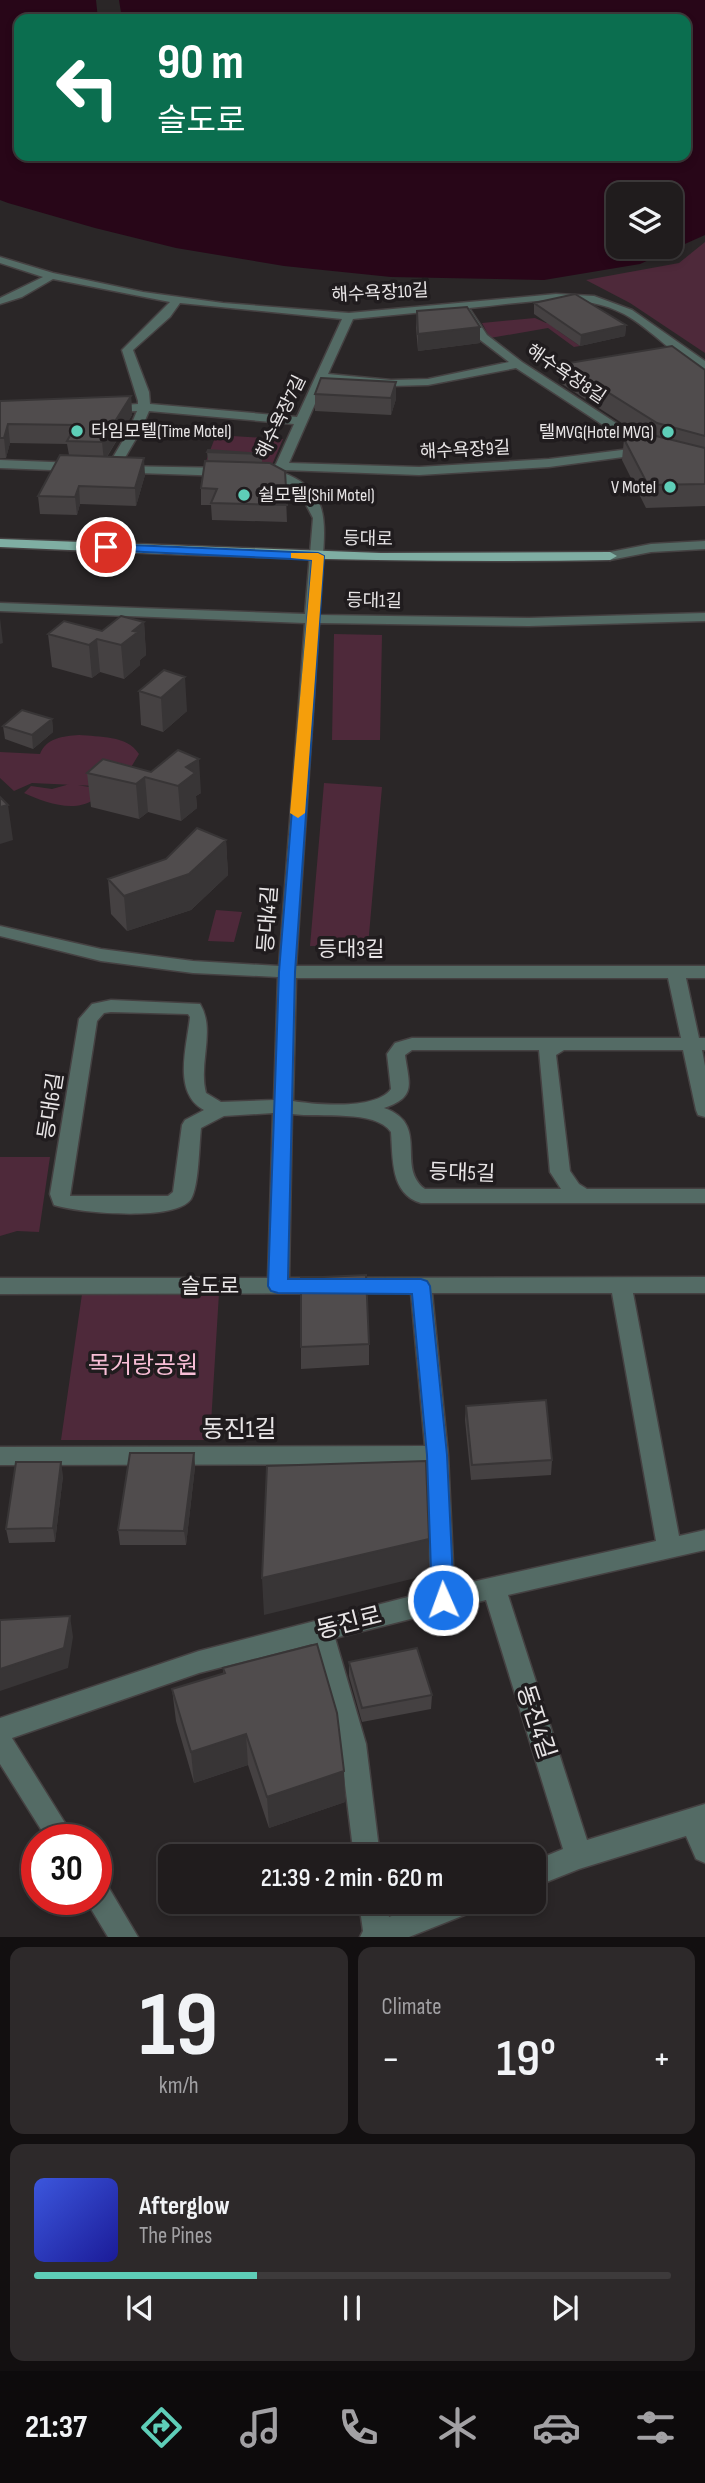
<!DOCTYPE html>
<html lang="en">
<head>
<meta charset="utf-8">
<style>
  body { margin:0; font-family:"Sofia Sans Condensed","Noto Sans KR",sans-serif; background:#2d292a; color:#f1f3f6; height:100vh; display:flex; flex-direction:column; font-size:26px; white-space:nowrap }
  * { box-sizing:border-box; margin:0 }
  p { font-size:23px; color:#a2a1a4 }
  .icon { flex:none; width:38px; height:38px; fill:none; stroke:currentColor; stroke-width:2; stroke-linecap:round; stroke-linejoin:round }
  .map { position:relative; height:1937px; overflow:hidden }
  .side { display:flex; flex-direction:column; gap:10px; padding:10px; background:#120f10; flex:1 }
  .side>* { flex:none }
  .banner { position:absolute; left:14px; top:14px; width:677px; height:147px; border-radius:14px; box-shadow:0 4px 10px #0003,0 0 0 2px #3d3a3b; background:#0b6e4f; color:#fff; overflow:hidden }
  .controls { position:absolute; left:606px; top:182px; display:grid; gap:14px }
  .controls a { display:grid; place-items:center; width:77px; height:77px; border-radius:14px; background:#201c1d; box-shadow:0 4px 10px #0003,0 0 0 2px #3d3a3b; font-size:35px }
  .speed { position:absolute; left:21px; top:1824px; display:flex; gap:14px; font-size:35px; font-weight:700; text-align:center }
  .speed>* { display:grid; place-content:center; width:91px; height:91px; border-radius:50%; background:#201c1d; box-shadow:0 4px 10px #0003,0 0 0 2px #3d3a3b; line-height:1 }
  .speed .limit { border:10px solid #d22; background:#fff; color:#111 }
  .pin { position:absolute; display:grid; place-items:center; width:60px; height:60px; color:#fff; margin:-30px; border:4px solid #fff; border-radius:50%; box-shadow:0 2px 7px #0007 }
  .me { position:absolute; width:77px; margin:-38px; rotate:358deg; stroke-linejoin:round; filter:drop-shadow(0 0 5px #0008) }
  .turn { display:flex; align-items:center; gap:24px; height:147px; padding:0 28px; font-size:32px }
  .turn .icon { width:91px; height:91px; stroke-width:2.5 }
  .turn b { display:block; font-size:49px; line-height:60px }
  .big { font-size:52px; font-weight:600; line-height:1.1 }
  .side .tile { flex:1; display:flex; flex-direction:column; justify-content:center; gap:10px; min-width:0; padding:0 24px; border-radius:14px; background:#2d292a }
  .side .dial { align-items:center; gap:0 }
  .dial b { font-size:91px; line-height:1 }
  .song { display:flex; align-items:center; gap:21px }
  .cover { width:84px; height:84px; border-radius:10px; background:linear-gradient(135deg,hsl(230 70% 55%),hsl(240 70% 35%)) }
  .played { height:7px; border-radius:4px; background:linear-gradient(90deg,#5eceb8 35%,#3d3a3b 35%) }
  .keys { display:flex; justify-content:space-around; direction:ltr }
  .heat { display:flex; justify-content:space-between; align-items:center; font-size:38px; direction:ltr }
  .side .tiles { flex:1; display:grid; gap:10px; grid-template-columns:1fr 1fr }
  .tile:last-child { grid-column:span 2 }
  .trip { position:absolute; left:158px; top:1844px; width:388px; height:70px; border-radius:14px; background:#201c1d; box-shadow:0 4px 10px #0003,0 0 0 2px #3d3a3b; font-weight:600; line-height:70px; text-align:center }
  .tabs { display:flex; height:112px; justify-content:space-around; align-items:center; background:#0d0b0c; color:#a2a1a4 }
  .tabs .icon { width:49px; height:49px }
  .tabs .active { color:#5eceb8 }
  .tabs b { font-size:32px; color:#f1f3f6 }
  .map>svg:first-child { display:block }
  .green { fill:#4e293a }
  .water { fill:#280618; fill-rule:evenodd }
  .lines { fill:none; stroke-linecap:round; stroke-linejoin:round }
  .minor-casing { stroke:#454142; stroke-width:3 }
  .major-casing { stroke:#454142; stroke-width:3 }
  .minor { fill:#546b65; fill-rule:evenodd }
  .major { fill:#7faea3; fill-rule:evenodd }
  .wall { fill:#454142 }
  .shaded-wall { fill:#383536 }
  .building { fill:#504c4d; stroke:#383536; stroke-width:2 }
  .route { fill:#1a73e8; stroke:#114b97; stroke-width:2 }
  .slow { fill:#f59e0b }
  .poi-dot { fill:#5eceb8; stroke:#201c1e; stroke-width:2.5 }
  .labels { text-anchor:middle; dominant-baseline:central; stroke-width:7; stroke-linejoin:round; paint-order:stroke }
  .far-street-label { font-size:18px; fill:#e8e5e6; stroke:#201c1e }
  .far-poi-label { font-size:18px; fill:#e8e5e6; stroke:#201c1e; text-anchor:start }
  .street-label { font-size:21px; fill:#e8e5e6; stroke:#201c1e }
  .near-park-label { font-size:24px; fill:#f8bed6; stroke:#201c1e }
  .near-street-label { font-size:24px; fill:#e8e5e6; stroke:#201c1e }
</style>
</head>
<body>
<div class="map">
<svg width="705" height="1937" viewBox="0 0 705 1937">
  <rect width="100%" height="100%" fill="#2a2627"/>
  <path class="green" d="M705 242V353L630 303 586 280 679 263Z
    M605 312 616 319 557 330 580 346 574 347 548 328 490 338 482 323 535 318 546 323Z
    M216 435 283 439 271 467 203 469Z
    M334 634 382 635 380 740H332Z
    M79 735C99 737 127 735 139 754L127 774 96 786 32 783 14 791 0 778V752L40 754C46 738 63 736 79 735Z
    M324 783 382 787 368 946H310Z
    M70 784 96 788 93 800C74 813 43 802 24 793L31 786 52 789Z
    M216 910 242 912 234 942 208 941Z
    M0 1157H50L39 1232 17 1231 0 1236Z
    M219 1293 210 1440H61L82 1294Z"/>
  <path class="water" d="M0 0H96L98 19H19V156H686V19H122L119 0H705V235L640 264 544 280 391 277 284 266 176 248 95 228 8 203 0 200ZM618 194H670V247H618Z"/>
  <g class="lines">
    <defs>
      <path id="minor" d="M0 257 53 273 143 292 223 303 349 313 556 294 594 296 632 310 705 361V369C675 359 652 329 624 314 578 289 519 304 469 308L487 335 522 362 653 447V453L549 467 419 475 284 470 281 472C325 488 326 513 323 555 322 575 320 595 319 615L529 618 705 613V621L529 626 319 623 296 966H705V978H686L699 1038H705V1050H702L705 1066V1117L698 1115 696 1110 683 1050H564L556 1055 570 1171 579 1184 587 1189H705V1203H421C390 1194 393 1158 391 1132 375 1109 320 1118 292 1114L289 1278 705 1277V1293H633L679 1536 705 1530V1550L508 1595 587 1840 705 1804V1863L696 1859 686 1836 579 1869 534 1887V1861L563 1849 486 1600 335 1638 366 1744 380 1857H354L340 1744 312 1644 199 1673 12 1738 75 1839H47L0 1764V1718L199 1651 431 1591 426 1464 0 1465V1447L425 1446 411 1293 0 1294V1278H268L273 1113 224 1116 201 1128C199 1145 199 1186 191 1199 176 1222 78 1213 54 1205L50 1194 79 1019 92 1004 111 1000 200 1004C216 1030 198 1063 206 1093L221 1102 274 1100 278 977 193 973 101 961 0 936V926L101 949 193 961 279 966 305 623 0 611V603L305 614 313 518 299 491 266 473 276 464 294 424 149 411 140 432 120 466 227 468 233 472 227 476 108 472 106 469 128 432 137 411 111 412 105 409 111 406 138 404V401L122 350 170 302 53 279 22 297 0 304V298L43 277 0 263ZM180 303 342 319 297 417 150 404 149 392 133 350 170 317ZM465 308 463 311 479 339 509 362 428 379 391 380 328 374 353 319ZM516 368 638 448 549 459 419 467 289 463 325 381 391 386 428 385ZM296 978H668L681 1038H412L395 1043 387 1054 391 1089C376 1110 316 1105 293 1101ZM111 1012 188 1014 190 1017C187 1046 172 1093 204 1110L185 1120 182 1125 173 1192 168 1196H70L97 1021 104 1013ZM412 1050H539L550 1172 561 1189H425C395 1167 431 1124 384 1108 417 1097 409 1084 405 1055ZM432 1293H612L656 1541 454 1586 448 1455Z
        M0 460 77 463 83 467 77 471 0 468Z
        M705 541V549L651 552 610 560 603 556 605 553 651 544Z
        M96 1879 106 1883 138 1937H108L85 1899H96Z
        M359 1902H387L389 1917 427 1902H476L472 1912 409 1937H360L363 1931Z"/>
      <path id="major" d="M0 539 381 553 610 552 617 556 610 560C406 564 203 556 0 547Z"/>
    </defs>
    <use href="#minor" class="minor-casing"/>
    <use href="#major" class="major-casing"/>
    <use href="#minor" class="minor"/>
    <use href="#major" class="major"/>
  </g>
  <path class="wall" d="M534 303 626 325 625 336 580 346 534 314Z
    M417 311 480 343 418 351 416 328Z
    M563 364 705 370V506L646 508 622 460 624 439 642 436 562 384Z
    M396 382V399L391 415 315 411V394Z
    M131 396 132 415 107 457 145 475 136 506 80 504 77 515 40 514 38 496 69 455 67 444 10 443 6 458H0V401Z
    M207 452 262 454V463L285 471 287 522 212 520 211 505H201V488L208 461Z
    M144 622 146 655 140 660V665L124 679 100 672 92 678 52 667 48 634 102 631Z
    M164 670 187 711 163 732 141 725 139 691Z
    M52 719 53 732 33 749 5 739 3 726Z
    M103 759 201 793 196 796 197 808 181 821 148 812 139 819 91 807 87 773Z
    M226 840 228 875 191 910 127 931 111 914 108 879Z
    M369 1344V1365L301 1369V1347Z
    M466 1406 552 1460 551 1475 471 1480 465 1420Z
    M194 1453 195 1467 186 1545H120L118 1530Z
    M63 1476 55 1542 9 1543 6 1529Z
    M349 1662 432 1695 431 1709 362 1722 349 1676Z
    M223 1668 344 1771 345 1802 269 1828 248 1765 194 1783 176 1721 172 1689 223 1674Z"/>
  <path class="shaded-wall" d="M626 325 625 336 580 346 581 335Z
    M480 327V343L418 351V334Z
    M396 382V399L391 415V398Z
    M131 396 132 415 104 461 102 442Z
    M8 424 10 443 6 458 4 438Z
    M144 458 145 475 136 506 135 488Z
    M79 486 80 504 77 515 75 497Z
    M0 618 3 643 0 644Z
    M144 622 146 655 140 660V665L124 679 121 645 133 631Z
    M97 639 100 672 92 678 89 645Z
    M185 677 187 711 163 732 161 698Z
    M52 719 53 732 33 749 32 735Z
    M199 759 201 793 196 796 197 808 181 821 178 786 186 767Z
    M145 777 148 812 139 819 136 784Z
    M8 805 13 840 0 844V807Z
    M226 840 228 875 191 910 127 931 124 896Z
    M194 1453 195 1467 186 1545 184 1531Z
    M61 1462 63 1476 55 1542 53 1528Z
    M429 1539 428 1575 264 1615 262 1578Z
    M70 1616 73 1637 68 1668 0 1691V1669Z
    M246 1734 248 1765 194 1783 191 1752Z
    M344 1771 345 1802 269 1828 267 1797Z"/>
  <path class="building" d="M575 294 626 325 581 335 534 303Z
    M467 307 480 327 418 334 417 311Z
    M672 346 705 370V436L657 423 563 364Z
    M321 378 396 382 391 398 315 394Z
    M131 396 102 442 67 441 76 425 8 424 4 438H0V401Z
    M652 435 705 448V484L648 485 624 439Z
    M208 450 262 454 207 452Z
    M60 455 144 458 135 488 79 486 75 497 38 496Z
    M205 461 270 463 285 471 287 505 211 503 217 489 201 488Z
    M121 616 144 622 133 631 138 632 121 645 97 639 89 645 48 634 64 621 102 631Z
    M164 670 185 677 161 698 139 691Z
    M22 710 52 719 32 735 3 726Z
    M178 750 199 759 186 767 195 773 178 786 145 777 136 784 87 773 103 759 151 772Z
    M0 797 8 805 0 807Z
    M197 828 226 840 189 874 124 896 108 879 166 859Z
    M366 1275 369 1344 301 1347V1278Z
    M546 1400 552 1460 472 1465 466 1406Z
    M130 1453H194L184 1531 118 1530Z
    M426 1461 429 1539 262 1578 267 1466Z
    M16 1462H61L53 1528 6 1529Z
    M70 1616 64 1648 0 1669V1620Z
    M317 1644 337 1713 344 1771 267 1797 246 1734 191 1752 172 1689 225 1673 223 1668Z
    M417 1648 432 1695 362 1708 349 1662Z"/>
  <path class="route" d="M106 544 318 553 324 556 295 972 288 1279H421L427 1281 430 1286 447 1455 454 1600 450 1606 443 1609 435 1606 432 1600 427 1455 412 1294 278 1293 271 1291 268 1286 279 972 312 560 102 550V545Z"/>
  <path class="slow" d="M291 553H318L324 556 305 813 298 818 290 813 312 560 291 558Z"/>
  <g class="poi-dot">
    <circle cx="77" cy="431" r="7"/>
    <circle cx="668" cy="432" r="7"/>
    <circle cx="670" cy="487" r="7"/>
    <circle cx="244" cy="495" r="7"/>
  </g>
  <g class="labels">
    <g class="far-street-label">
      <text transform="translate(380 293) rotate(-3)">해수욕장10길</text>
      <text transform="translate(566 374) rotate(34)">해수욕장8길</text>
      <text transform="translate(281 417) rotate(-64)">해수욕장7길</text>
      <text transform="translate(465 450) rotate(-3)">해수욕장9길</text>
      <text transform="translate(368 539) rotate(1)">등대로</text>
      <text transform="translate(374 601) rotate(1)">등대1길</text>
    </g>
    <g class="far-poi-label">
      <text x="91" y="431">타임모텔(Time Motel)</text>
      <text x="654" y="432" text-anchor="end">텔MVG(Hotel MVG)</text>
      <text x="656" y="487" text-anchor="end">V Motel</text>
      <text x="258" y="495">쉴모텔(Shil Motel)</text>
    </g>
    <g class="street-label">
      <text transform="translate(268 919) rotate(-86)">등대4길</text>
      <text x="351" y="949">등대3길</text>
      <text transform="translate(51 1106) rotate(-81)">등대6길</text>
      <text transform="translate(462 1173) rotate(2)">등대5길</text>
      <text x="210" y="1286">슬도로</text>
    </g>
    <g class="near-park-label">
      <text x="143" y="1365">목거랑공원</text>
    </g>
    <g class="near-street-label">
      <text x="239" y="1429">동진1길</text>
      <text transform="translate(349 1623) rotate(-14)">동진로</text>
      <text transform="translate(536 1722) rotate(72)">동진4길</text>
    </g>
  </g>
</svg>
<div class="controls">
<a><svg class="icon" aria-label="layers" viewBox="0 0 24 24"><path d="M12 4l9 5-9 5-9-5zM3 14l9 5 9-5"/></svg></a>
</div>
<div class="speed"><div class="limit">30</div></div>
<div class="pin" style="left:106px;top:547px;background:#d93025"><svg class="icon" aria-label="arrive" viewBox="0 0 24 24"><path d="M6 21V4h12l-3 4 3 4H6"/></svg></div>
<svg class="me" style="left:443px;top:1600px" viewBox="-20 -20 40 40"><circle r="17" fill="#1a73e8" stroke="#fff" stroke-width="3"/><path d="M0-11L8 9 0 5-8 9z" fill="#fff"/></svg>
<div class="trip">21:39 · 2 min · 620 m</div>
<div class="banner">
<div class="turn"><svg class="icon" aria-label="left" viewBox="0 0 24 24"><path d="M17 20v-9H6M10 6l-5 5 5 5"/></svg><div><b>90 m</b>슬도로</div></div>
</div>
</div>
<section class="side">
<div class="tiles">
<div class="tile dial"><b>19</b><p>km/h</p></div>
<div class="tile"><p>Climate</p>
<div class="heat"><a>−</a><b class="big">19°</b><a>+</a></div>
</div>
<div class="tile">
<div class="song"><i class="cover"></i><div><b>Afterglow</b><p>The Pines</p></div></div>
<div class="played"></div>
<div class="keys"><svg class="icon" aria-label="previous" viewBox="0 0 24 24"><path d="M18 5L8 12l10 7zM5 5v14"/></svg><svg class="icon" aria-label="pause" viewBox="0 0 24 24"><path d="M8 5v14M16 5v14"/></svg><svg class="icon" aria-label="next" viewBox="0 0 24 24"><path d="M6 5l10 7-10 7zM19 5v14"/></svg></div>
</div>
</div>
</section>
<nav class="tabs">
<b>21:37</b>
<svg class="icon active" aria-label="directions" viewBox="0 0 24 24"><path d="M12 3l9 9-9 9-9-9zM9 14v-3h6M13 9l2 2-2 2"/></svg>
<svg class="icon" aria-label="music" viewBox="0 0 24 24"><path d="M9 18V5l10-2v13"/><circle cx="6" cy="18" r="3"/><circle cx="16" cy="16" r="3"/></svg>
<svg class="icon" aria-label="phone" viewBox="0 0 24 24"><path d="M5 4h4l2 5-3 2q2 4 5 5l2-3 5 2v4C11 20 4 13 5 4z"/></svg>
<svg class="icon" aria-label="climate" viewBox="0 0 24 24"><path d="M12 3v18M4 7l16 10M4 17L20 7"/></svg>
<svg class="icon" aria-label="car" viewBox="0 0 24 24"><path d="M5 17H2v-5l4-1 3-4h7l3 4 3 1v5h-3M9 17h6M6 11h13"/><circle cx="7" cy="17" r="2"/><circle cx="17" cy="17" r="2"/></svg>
<svg class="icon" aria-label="filters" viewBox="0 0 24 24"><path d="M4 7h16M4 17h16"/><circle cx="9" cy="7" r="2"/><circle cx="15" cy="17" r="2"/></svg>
</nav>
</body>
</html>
